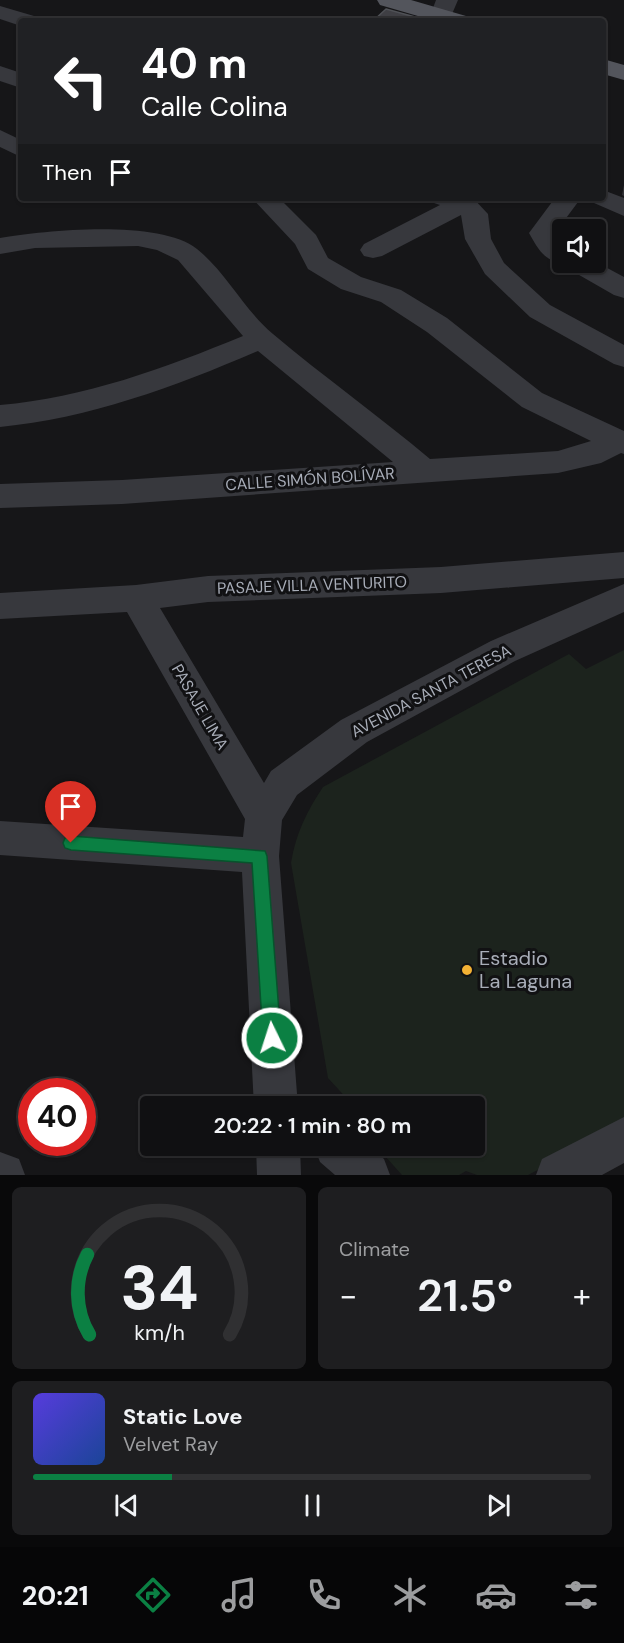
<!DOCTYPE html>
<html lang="en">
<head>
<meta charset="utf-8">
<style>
  body { margin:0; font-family:"DM Sans",sans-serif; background:#1e1e20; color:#f1f3f6; height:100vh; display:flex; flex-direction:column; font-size:22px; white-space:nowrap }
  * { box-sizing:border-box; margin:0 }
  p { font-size:20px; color:#9c9d9f }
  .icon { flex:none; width:33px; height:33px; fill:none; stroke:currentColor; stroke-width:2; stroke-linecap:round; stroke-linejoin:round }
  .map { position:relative; height:1175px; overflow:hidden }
  .panel { display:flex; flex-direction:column; gap:12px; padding:12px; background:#09090a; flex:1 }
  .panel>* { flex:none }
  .hud { position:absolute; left:18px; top:18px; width:588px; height:183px; border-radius:6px; box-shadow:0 2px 4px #0004,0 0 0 2px #303032; background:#202124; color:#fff; overflow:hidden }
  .fabs { position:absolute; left:552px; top:219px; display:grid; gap:12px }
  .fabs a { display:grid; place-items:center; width:54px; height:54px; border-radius:6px; background:#101012; box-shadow:0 2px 4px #0004,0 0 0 2px #303032; font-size:30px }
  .speed { position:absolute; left:18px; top:1078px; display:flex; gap:12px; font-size:30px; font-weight:700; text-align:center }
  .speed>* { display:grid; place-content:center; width:78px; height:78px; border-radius:50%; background:#101012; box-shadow:0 2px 4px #0004,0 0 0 2px #303032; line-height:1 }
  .speed .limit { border:9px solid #d22; background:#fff; color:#111 }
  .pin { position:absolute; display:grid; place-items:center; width:51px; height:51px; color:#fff; margin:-62px -26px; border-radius:50% 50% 50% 0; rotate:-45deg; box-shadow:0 0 6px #0007 }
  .pin .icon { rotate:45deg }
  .me { position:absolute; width:66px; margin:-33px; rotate:356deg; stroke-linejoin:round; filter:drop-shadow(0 0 4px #0008) }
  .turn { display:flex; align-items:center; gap:21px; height:126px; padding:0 24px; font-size:27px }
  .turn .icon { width:78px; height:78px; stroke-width:2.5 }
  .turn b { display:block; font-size:42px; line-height:51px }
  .then { display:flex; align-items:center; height:57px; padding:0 24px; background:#0003; gap:12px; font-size:22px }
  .big { font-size:45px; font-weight:600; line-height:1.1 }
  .panel .tile { flex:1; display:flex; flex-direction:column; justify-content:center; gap:9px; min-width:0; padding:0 21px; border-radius:9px; background:#1e1e20 }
  .panel .dial { align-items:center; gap:0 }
  .dial svg { height:156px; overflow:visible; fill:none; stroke:#303032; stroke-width:7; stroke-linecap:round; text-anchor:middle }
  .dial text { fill:#f1f3f6; stroke:none }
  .song { display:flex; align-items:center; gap:18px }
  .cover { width:72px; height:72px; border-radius:9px; background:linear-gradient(135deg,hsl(250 70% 55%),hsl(220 70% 35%)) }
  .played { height:6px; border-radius:3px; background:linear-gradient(90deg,#0b8043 25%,#303032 25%) }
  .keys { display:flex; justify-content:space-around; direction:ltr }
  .heat { display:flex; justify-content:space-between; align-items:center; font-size:33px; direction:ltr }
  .panel .tiles { flex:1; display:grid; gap:12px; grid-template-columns:1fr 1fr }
  .tile:last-child { grid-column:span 2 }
  .trip { position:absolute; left:140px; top:1096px; width:345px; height:60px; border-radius:6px; background:#101012; box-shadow:0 2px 4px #0004,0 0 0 2px #303032; font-weight:600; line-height:60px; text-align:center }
  .dock { display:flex; height:96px; justify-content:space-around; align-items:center; background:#060607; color:#9c9d9f }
  .dock .icon { width:42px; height:42px }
  .dock .current { color:#0b8043 }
  .dock b { font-size:27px; color:#f1f3f6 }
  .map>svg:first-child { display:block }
  .green { fill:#1c231d }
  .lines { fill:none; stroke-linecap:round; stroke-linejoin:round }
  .minor { fill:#37383d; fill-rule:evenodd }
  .major { fill:#53555c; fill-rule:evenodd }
  .wall { fill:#323236 }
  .building { fill:#3f3f44; stroke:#4f5156; stroke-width:1.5 }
  .route { fill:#0b8043; stroke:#07532c; stroke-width:1.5 }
  .poi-dot { fill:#f2b134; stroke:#111113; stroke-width:2 }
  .labels { text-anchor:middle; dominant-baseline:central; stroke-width:6; stroke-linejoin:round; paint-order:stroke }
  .street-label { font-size:16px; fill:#a8adb8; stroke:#111113 }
  .near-poi-label { font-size:20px; fill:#a8adb8; stroke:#111113; text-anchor:start }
</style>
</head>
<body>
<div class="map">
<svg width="624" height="1175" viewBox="0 0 624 1175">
  <rect width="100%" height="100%" fill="#161618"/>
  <path class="green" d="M624 650V1125L528 1175H477L466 1171 459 1175H402L376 1146H474V1107H351V1103L328 1078 291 863C296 833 307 811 323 787L569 654 586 669Z"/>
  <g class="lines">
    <path class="minor" d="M436 0H458L449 21H433L430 16Z
      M0 6 34 16 37 21H21V26L0 19Z
      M0 66 21 73V88L0 81Z
      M0 130 21 140V157L0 147Z
      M603 190 624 198V216L594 203 590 198H603Z
      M252 198H279L316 235 328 258 361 277 401 290 447 318 542 393 624 431V454L621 453 601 463 558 473 122 504 0 508V484L122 480 393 462 258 351C177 386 88 419 0 427V405C84 398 165 368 243 336L178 260 157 250 138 246 35 248 0 254V238C46 230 160 219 197 249 225 271 245 311 273 334 324 377 379 416 430 459L558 451 591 441 522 407 427 332 381 302 341 289 308 269 295 244Z
      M430 198H473L488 214 491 239 504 263 550 305 624 345V367L614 364 530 317 485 274 465 239 461 215 382 256 373 258 364 256 360 250 364 244 440 205 434 203Z
      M555 198H581L555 233 562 244V262H596L624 277V298L614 295 567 268 563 263C544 261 538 249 529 233Z
      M624 552V578L441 593 208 602 160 608 264 783 271 771 341 720 491 641 624 584V612L515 661 367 742 297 795 282 820 279 856 298 1107H254L242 872 0 855V821L243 837 245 819 127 612 0 619V593L136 585 208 576 441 567Z
      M624 1117V1163L602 1175H536L542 1159Z
      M256 1146H300L301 1175H257Z
      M314 1146H369L384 1159 390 1175H335L320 1162Z
      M0 1152 19 1159 25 1175H0Z"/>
    <path class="major" d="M377 0H411L466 16 469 21H435L380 5Z
      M603 59 624 65V80L603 74Z"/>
  </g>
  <path class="wall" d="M624 185V196L622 195Z"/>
  <path class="building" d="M386 9 415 17 412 21H373Z"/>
  <path class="route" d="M71 836 265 851 267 856 281 1038 278 1044 272 1047 266 1044 263 1038 252 863 71 850 65 848 63 843 65 838Z"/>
  <circle class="poi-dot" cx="467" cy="970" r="6"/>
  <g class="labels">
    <g class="street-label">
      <text transform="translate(310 479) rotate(-4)">CALLE SIMÓN BOLÍVAR</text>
      <text transform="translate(312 585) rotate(-2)">PASAJE VILLA VENTURITO</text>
      <text transform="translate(431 691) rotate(-28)">AVENIDA SANTA TERESA</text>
      <text transform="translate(200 707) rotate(60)">PASAJE LIMA</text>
    </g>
    <g class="near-poi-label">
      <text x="479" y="958">Estadio<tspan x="479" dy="23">La Laguna</tspan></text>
    </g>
  </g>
</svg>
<div class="fabs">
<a><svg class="icon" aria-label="sound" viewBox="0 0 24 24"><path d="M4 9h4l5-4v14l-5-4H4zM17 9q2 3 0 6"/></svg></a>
</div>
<div class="speed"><div class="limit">40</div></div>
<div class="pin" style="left:71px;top:843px;background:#d93025"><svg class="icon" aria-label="arrive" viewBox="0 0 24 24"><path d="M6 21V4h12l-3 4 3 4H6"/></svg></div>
<svg class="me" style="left:272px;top:1038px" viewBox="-20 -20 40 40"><circle r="17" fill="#0b8043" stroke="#fff" stroke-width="3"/><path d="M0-11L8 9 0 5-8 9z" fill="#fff"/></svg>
<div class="trip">20:22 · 1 min · 80 m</div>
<div class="hud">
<div class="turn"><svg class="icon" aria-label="left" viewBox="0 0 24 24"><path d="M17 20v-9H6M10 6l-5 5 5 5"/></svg><div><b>40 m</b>Calle Colina</div></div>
<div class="then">Then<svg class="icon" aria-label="arrive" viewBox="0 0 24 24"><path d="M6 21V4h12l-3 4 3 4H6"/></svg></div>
</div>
</div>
<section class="panel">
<div class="tiles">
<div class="tile dial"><svg viewBox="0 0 100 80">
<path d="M14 69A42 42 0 1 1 86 69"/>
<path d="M14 69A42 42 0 0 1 13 28" stroke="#0b8043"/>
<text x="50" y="56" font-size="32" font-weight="700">34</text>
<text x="50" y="72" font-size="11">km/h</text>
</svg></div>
<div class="tile"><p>Climate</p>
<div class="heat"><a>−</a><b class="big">21.5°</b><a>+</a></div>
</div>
<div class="tile">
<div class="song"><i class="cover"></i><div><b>Static Love</b><p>Velvet Ray</p></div></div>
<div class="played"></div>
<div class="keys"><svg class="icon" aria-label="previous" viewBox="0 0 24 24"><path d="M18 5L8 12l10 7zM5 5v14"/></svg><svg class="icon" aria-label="pause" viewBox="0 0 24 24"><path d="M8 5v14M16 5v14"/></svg><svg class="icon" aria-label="next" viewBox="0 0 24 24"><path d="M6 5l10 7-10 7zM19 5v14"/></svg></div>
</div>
</div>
</section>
<nav class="dock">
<b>20:21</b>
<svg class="icon current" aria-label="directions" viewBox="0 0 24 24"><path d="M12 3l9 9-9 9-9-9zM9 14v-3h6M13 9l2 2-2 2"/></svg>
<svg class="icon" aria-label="music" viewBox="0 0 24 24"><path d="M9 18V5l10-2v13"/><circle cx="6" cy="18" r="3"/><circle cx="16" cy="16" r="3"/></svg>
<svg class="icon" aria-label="phone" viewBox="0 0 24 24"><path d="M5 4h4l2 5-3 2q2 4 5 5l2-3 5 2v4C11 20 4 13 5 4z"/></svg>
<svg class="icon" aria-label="climate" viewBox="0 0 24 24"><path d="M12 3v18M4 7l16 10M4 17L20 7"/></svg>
<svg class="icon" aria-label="car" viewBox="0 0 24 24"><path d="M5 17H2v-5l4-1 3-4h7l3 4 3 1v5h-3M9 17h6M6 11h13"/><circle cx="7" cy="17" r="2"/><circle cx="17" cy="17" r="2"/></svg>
<svg class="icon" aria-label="filters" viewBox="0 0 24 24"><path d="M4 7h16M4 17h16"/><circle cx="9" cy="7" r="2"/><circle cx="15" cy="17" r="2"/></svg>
</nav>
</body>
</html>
